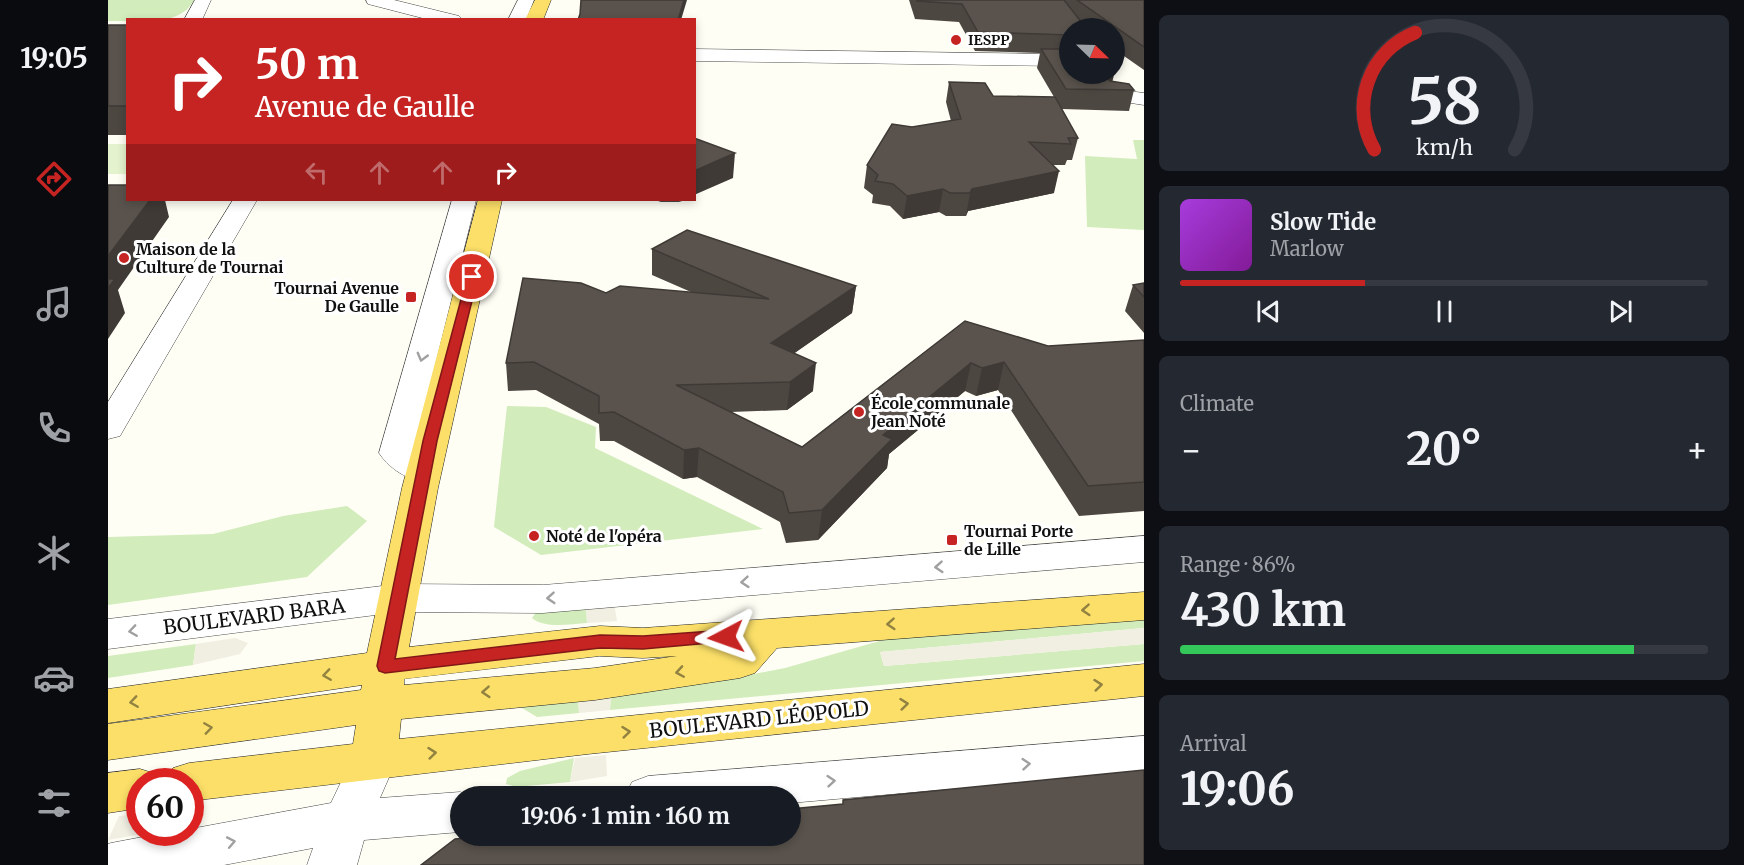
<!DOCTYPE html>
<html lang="en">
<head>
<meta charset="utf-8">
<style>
  body { margin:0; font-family:Merriweather,serif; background:#242831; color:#f1f3f6; height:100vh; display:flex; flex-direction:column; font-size:22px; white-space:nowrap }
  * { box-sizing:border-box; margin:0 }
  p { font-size:20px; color:#9ea1a6 }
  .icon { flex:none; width:33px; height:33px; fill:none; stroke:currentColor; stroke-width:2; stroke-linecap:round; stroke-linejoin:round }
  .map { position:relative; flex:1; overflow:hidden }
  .details { display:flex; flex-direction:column; gap:15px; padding:15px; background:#0d0f14; width:600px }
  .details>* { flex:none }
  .guide { position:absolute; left:18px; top:18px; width:570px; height:183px; border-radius:0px; box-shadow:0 3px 9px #0003; background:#c62423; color:#fff; overflow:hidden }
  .needle { width:39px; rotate:113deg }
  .controls { position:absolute; left:951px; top:18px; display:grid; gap:12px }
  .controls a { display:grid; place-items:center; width:66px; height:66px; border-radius:50%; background:#171b24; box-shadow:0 3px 9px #0003; font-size:30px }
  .speed { position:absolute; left:18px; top:768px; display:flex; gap:12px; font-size:30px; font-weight:700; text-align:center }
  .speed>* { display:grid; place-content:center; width:78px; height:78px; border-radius:50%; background:#171b24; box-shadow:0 3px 9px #0003; line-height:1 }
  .speed .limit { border:9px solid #d22; background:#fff; color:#111 }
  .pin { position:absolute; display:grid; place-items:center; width:51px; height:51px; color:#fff; margin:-26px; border:3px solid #fff; border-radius:50%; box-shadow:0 2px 6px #0007 }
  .me { position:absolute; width:66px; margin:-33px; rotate:266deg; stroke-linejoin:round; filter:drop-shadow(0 0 4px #0008) }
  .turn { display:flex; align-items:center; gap:21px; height:126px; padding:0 30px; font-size:27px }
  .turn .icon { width:78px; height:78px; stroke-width:2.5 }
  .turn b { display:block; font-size:42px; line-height:51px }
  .lanes { display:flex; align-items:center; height:57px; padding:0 30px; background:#0003; justify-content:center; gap:30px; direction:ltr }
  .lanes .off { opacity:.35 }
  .big { font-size:45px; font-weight:700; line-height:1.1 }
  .details .widget { flex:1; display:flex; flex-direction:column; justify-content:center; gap:9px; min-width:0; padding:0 21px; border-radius:9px; background:#242831 }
  .details .dial { align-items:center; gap:0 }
  .dial svg { height:156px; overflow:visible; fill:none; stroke:#363941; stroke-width:7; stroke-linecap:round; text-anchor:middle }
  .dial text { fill:#f1f3f6; stroke:none }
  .song { display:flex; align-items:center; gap:18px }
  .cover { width:72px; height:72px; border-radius:9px; background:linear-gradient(135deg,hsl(280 70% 55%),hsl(290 70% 35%)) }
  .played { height:6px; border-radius:3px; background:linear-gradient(90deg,#c62423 35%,#363941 35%) }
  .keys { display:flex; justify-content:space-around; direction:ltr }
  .heat { display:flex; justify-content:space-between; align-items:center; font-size:33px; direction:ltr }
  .charge { height:9px; border-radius:4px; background:linear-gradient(90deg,#34c759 86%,#363941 0) }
  .trip { position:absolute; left:342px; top:786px; width:351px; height:60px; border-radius:30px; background:#171b24; box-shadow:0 3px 9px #0003; font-weight:700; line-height:60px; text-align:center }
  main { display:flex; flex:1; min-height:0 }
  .tab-bar { display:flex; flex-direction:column; width:108px; justify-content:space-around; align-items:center; background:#090b0e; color:#9ea1a6 }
  .tab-bar .icon { width:42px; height:42px }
  .tab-bar .active { color:#c62423 }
  .tab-bar b { font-size:27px; color:#f1f3f6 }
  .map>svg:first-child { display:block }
  .green { fill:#d2ecbc }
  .pitch { fill:#e4f3ce }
  .plaza { fill:#f1eee2 }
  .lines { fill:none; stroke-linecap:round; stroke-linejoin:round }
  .minor-casing { stroke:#444; stroke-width:1 }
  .major-casing { stroke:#222; stroke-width:1 }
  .minor { fill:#fff; fill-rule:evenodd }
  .major { fill:#fbdf68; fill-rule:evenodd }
  .wall { fill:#4d4742 }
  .shaded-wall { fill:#3f3a36 }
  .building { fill:#5a534d; stroke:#3f3a36; stroke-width:1.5 }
  .oneway { stroke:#a0a0a0 }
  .oneway2 { stroke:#928241 }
  .route { fill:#c62423; stroke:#811717; stroke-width:1.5 }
  .poi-dot { fill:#c62423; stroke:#fff; stroke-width:2 }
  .labels { text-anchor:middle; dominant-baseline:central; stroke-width:6; stroke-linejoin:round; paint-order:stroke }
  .far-poi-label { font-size:14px; font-weight:bold; fill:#111; stroke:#fff; text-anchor:start }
  .poi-label { font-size:16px; font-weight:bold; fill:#111; stroke:#fff; text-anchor:start }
  .near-street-label { font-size:20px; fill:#111; stroke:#fff }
</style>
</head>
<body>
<main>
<nav class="tab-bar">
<b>19:05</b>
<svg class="icon active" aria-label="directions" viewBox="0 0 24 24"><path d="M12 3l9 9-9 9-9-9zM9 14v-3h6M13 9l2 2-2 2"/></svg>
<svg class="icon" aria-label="music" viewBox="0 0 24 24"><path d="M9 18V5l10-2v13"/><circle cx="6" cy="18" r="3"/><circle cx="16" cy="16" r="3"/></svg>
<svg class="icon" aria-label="phone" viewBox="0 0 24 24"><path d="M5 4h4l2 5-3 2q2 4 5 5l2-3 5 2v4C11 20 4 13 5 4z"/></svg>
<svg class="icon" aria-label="climate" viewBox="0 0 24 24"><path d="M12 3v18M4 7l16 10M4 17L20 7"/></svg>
<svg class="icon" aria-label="car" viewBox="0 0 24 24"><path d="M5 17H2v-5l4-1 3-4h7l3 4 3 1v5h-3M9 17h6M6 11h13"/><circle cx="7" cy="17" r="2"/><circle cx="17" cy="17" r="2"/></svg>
<svg class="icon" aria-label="filters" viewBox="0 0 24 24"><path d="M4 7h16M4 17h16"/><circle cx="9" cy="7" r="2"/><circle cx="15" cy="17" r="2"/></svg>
</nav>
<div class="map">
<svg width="1036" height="865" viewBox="0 0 1036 865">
  <rect width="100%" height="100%" fill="#fffef5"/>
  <path class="green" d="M0 0H86C72 28 27 20 0 21Z
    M1025 140H1036V230L979 227 977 156 1029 159Z
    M399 406 438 407 488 427 487 448 655 529 433 555 386 527Z
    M239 506 259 521 199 577 0 605V537L105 534 175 516Z
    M478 605 479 623C463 624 437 629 424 618L429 611Z
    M1036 612V628L772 652 776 666 1036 644V661L502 710 503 693 641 675 677 668 775 640Z
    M88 644 85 665 0 678V656Z
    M470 696 471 713 429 717 414 708 413 706Z
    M466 758 462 782 408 787 398 784 399 778 412 771Z"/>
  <path class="pitch" d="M0 144H19V174H0Z"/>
  <path class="plaza" d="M506 603 509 621 479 623 478 605Z
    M1036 628V644L776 666 772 652Z
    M127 638 140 643 132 654 85 665 88 644Z
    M503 693 502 710 471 713 470 696Z
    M498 755 499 776 462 782 467 758Z
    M31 814 32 832 40 833 0 840 11 816Z"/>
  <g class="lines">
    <defs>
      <path id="minor" d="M87 0H103L94 20H76Z
        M258 0H286L351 16 354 20H322L260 4Z
        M410 0H426L418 20H400Z
        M586 49 954 54 961 56 962 63 954 66 586 61Z
        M1004 89 1036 93V105L997 99 994 95 997 91Z
        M125 200H149L16 429 12 436 0 439V402Z
        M344 200H368L306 450 327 464 332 472 327 480C306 485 283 471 271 453Z
        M1036 536V562L435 613 291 612 0 649V619L291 584 435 585Z
        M1036 736V772L682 803V796H517L524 782 540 776Z
        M266 740 282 746 289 759 272 798 352 792 365 796H352V832L256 840 249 865H199L205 848 116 865H0V844L3 843 61 832H82V829L223 803 250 746Z"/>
      <path id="major" d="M427 0H443L435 20H417Z
        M370 200H394L330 488 301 647 492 626 535 628 1036 592V620L669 648 647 673 632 678 487 700 293 719 291 739 1036 664V696L480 754 82 801V782H58L65 768 81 763 245 744 248 725 0 760V724L253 690 254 685 0 723V689L259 653 294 488ZM492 656 535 658 569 656 487 668 296 685V679Z
        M32 769 48 774 52 782H32V808L0 813V773Z"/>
    </defs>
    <use href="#minor" class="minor-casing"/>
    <use href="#major" class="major-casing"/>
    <use href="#minor" class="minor"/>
    <use href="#major" class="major"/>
  </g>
  <path class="wall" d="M801 0H1036V70L1006 49V28H979L976 26 962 28V74L1005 82 1026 90 1021 111 954 109 970 138 964 160H959L957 165H945L946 193 860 211 858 216H838L831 212 795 219 782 206 764 203 765 195 756 188 759 165 804 127 843 121 838 102 841 82 885 96 946 97 929 68 932 53 867 51 851 22 807 19Z
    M0 25H20V135H0Z
    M547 200H577L571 202H553Z
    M544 249 748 286 744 313 686 353 705 391 679 410 623 412 694 447 857 321 940 346 1036 340V511L971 516 890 390 868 396 857 391 781 454 779 468 710 540 678 543 672 522 589 477 575 479 506 441H492L491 424 428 390 400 391 398 363 498 293 583 292 544 275Z
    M1036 283V333L1017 311 1025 285Z"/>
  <path class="shaded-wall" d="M576 0H579L573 20H570Z
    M1008 67 1003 87 994 90 998 74H1006V68Z
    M627 153 625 178 586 195V171Z
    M951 171 946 193 860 211 858 216 862 193 864 189Z
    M835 189 831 212 795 219 799 196Z
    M42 200H57L61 217 10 290 17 313 0 339V256Z
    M748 286 744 313 661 371 663 343Z
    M896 362 890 390 868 396 874 368Z
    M708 363 705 391 679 410 682 382Z
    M863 363 857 391 781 454 779 468 710 540 714 510 775 435Z
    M591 448 589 477 575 479 576 450Z"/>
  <path class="building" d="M473 0H576L570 20H470L472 14Z
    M809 0H956L978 28H962V35L870 32 854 4 809 1Z
    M969 0H1036V47Z
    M0 25H20V106H0Z
    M962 48V74H998L997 76 1002 81 1021 84 1026 90 958 89 933 49H958Z
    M841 82 877 83 885 96 947 97 970 138H960L963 144 921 142 951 171 864 189 862 193H842L835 189 799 196 785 184 767 181 770 175 759 165 784 124 804 127 853 119Z
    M586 138 627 153 586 171Z
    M0 185H20V200H42L0 256Z
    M579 230 748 286 663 343 708 363 682 382 568 385 694 447 857 321 940 346 1036 340V482L980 486 896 362 874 368 863 363 775 435 784 439 714 510 681 513 675 492 591 448 576 450 506 412 491 413V396L426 362 398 363 415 278 473 283 498 293 512 286 661 299 544 249Z
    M0 279H7L0 288Z
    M1036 283V297L1025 285Z
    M1036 770V865H313L347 839 383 836H682V809L735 804V800Z"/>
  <defs><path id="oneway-chevron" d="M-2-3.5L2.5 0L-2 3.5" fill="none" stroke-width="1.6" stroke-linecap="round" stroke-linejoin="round" transform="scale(1.5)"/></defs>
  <g class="oneway">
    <use href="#oneway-chevron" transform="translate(314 357) rotate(105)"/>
    <use href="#oneway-chevron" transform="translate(831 567) rotate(176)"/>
    <use href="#oneway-chevron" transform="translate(637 582) rotate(175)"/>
    <use href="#oneway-chevron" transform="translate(443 598) rotate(176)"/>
    <use href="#oneway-chevron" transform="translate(25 631) rotate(172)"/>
    <use href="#oneway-chevron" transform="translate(918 764) rotate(-5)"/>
    <use href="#oneway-chevron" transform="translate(723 781) rotate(-5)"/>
    <use href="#oneway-chevron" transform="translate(123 842) rotate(-11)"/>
  </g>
  <g class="oneway2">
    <use href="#oneway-chevron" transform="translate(978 610) rotate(176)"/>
    <use href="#oneway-chevron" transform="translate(783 624) rotate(176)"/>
    <use href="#oneway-chevron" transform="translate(572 672) rotate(171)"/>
    <use href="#oneway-chevron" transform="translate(219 675) rotate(172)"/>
    <use href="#oneway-chevron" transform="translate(990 685) rotate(-6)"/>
    <use href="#oneway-chevron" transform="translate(378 692) rotate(176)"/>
    <use href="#oneway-chevron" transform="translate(26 702) rotate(172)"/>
    <use href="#oneway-chevron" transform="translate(796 704) rotate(-6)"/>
    <use href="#oneway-chevron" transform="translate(100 728) rotate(-8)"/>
    <use href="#oneway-chevron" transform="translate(518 732) rotate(-6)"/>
    <use href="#oneway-chevron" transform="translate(324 753) rotate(-6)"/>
  </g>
  <path class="route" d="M364 273 370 277 329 441 287 659 492 635 535 636 618 630 626 637 624 641 535 649 492 648 277 673 271 671 269 666 315 441 359 277Z"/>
  <g class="poi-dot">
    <circle cx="848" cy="40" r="6"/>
    <circle cx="16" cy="258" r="6"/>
    <rect x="297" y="291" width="12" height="12" rx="3"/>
    <circle cx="751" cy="412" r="6"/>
    <circle cx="426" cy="536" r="6"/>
    <rect x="838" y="534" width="12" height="12" rx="3"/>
  </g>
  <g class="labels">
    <g class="far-poi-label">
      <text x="860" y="40">IESPP</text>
    </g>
    <g class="poi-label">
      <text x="28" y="249">Maison de la<tspan x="28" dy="18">Culture de Tournai</tspan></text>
      <text x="291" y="288" text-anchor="end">Tournai Avenue<tspan x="291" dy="18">De Gaulle</tspan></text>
      <text x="763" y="403">École communale<tspan x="763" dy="18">Jean Noté</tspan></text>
      <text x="856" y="531">Tournai Porte<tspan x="856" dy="18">de Lille</tspan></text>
      <text x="438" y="536">Noté de l'opéra</text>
    </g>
    <g class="near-street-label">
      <text transform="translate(146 616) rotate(-7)">BOULEVARD BARA</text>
      <text transform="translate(651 719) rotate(-6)">BOULEVARD LÉOPOLD</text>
    </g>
  </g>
</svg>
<div class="controls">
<a><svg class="needle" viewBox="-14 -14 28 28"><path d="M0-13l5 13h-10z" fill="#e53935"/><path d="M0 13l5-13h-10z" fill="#9ea1a6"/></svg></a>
</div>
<div class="speed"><div class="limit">60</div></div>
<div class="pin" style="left:364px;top:277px;background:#d93025"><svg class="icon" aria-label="arrive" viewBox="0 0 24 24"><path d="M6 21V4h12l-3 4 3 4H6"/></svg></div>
<svg class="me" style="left:618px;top:637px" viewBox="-20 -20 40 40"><path d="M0-17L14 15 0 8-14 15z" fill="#c62423" stroke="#fff" stroke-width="4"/></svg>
<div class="trip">19:06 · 1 min · 160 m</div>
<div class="guide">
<div class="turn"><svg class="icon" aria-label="right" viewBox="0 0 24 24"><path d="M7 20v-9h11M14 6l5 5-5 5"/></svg><div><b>50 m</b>Avenue de Gaulle</div></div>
<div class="lanes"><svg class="icon off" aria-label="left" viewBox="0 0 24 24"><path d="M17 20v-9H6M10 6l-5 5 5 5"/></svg><svg class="icon off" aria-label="ahead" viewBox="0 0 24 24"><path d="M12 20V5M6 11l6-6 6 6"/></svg><svg class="icon off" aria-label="ahead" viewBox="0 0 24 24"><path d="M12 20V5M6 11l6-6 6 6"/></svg><svg class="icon" aria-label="right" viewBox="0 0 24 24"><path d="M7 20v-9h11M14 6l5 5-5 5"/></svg></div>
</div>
</div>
<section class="details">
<div class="widget dial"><svg viewBox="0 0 100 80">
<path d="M14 69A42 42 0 1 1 86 69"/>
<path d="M14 69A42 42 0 0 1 35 9" stroke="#c62423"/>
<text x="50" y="56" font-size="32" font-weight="700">58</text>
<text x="50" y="72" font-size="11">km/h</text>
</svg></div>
<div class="widget">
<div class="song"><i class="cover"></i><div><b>Slow Tide</b><p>Marlow</p></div></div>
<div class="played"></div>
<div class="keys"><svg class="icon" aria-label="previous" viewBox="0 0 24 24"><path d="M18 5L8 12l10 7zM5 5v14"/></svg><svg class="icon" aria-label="pause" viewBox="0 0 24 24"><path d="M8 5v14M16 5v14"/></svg><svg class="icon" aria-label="next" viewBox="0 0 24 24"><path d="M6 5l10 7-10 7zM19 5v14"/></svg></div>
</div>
<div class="widget"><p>Climate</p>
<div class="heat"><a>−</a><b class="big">20°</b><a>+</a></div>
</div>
<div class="widget"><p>Range · 86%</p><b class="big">430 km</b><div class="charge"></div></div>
<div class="widget"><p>Arrival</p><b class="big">19:06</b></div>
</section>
</main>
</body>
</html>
